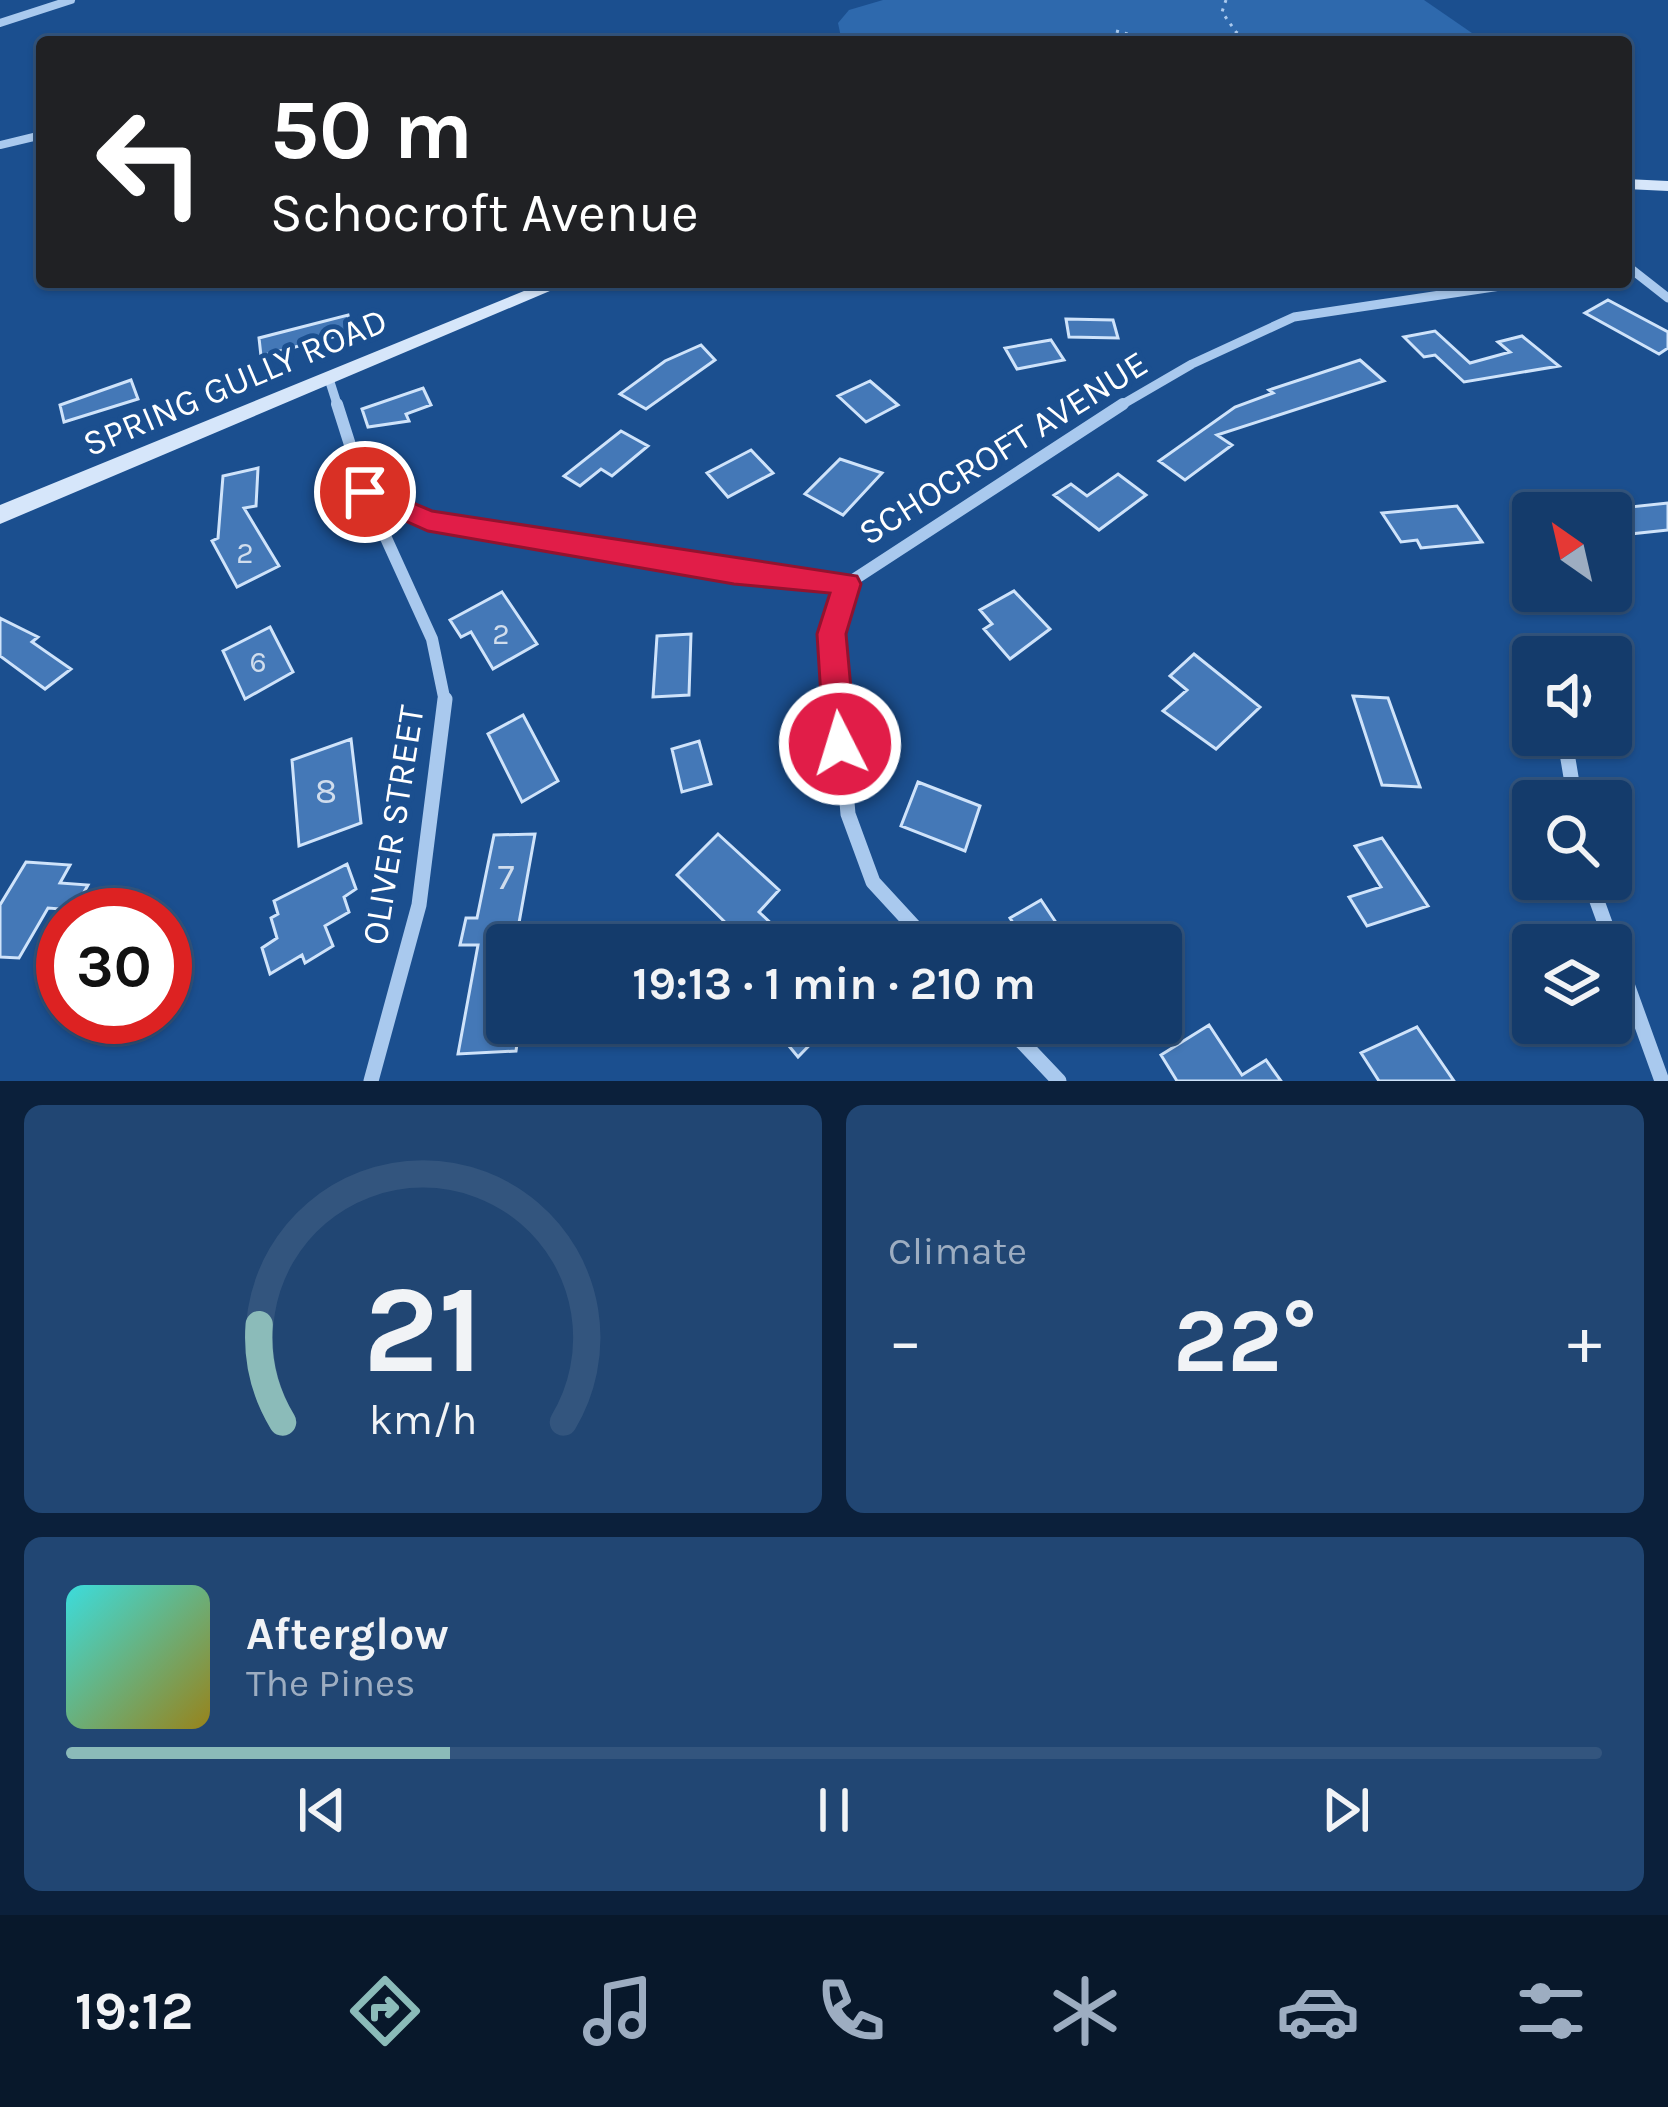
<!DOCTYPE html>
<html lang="en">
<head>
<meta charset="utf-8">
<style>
  body { margin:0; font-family:Karla,sans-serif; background:#214673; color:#f1f3f6; height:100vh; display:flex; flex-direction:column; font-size:45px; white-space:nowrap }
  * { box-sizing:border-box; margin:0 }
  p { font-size:39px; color:#9dadc1 }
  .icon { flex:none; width:66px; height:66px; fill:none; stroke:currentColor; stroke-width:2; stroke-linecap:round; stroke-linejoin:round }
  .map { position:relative; height:1081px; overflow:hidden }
  .side { display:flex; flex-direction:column; gap:24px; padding:24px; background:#0b203b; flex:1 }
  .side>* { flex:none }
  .guide { position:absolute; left:36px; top:36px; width:1596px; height:252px; border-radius:12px; box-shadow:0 3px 9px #0004,0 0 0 3px #33557e; background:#202124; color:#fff; overflow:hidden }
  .needle { width:78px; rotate:326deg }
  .buttons { position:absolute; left:1512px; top:492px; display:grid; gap:24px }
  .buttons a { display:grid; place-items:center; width:120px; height:120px; border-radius:12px; background:#143b6b; box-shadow:0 3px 9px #0004,0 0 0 3px #33557e; font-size:60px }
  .speed { position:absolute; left:36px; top:888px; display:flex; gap:24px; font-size:60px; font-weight:700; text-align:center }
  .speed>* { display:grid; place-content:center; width:156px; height:156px; border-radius:50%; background:#143b6b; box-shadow:0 3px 9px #0004,0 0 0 3px #33557e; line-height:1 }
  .speed .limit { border:18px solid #d22; background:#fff; color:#111 }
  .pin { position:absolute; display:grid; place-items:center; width:102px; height:102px; color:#fff; margin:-51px; border:6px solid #fff; border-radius:50%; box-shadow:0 3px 12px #0007 }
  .me { position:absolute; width:132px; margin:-66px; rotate:355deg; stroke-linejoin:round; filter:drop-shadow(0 0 9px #0008) }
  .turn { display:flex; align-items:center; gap:42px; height:252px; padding:0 36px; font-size:54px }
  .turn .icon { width:156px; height:156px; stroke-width:2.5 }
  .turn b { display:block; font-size:84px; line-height:102px }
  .big { font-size:90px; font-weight:700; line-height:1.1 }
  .side .tile { flex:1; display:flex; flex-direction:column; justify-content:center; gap:18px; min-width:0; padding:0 42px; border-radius:18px; background:#214673 }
  .side .dial { align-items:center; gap:0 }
  .dial svg { height:312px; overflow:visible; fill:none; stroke:#33557e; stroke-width:7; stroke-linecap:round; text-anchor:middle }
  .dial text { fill:#f1f3f6; stroke:none }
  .song { display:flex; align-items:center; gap:36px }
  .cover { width:144px; height:144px; border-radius:18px; background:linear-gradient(135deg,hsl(180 70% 55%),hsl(50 70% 35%)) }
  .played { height:12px; border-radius:6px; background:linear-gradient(90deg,#8bbbb9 25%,#33557e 25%) }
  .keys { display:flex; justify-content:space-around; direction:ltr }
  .heat { display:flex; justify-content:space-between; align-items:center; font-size:66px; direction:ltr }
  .side .tiles { flex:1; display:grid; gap:24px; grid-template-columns:1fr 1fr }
  .tile:last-child { grid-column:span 2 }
  .trip { position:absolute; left:486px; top:924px; width:696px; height:120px; border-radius:12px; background:#143b6b; box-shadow:0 3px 9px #0004,0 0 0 3px #33557e; font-weight:700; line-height:120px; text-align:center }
  .tabs { display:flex; height:192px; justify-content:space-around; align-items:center; background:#08182b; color:#9dadc1 }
  .tabs .icon { width:84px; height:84px }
  .tabs .current { color:#8bbbb9 }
  .tabs b { font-size:54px; color:#f1f3f6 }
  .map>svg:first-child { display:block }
  .green { fill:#2e69ad }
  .building { fill:#4478b7; stroke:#cfe3fa; stroke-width:3 }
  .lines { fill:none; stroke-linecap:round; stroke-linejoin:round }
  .path { stroke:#a9c9ee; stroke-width:3; stroke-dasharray:3 6; stroke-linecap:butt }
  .street-far3 { stroke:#a9c9ee; stroke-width:8 }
  .street-far2 { stroke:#a9c9ee; stroke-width:9 }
  .street-far1 { stroke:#a9c9ee; stroke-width:12 }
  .street { stroke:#a9c9ee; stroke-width:15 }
  .secondary { fill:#d6e6fa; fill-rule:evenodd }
  .route { fill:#e11d48; stroke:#92132f; stroke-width:3 }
  .labels { text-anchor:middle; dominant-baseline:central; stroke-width:10; stroke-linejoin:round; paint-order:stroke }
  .number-label { font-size:30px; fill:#d0dded }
  .street-label { font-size:36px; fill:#fff; stroke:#1b4f8f }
  .near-number-label { font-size:36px; fill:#d0dded }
</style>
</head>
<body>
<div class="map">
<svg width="1668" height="1081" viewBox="0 0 1668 1081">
  <rect width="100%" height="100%" fill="#1b4f8f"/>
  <path class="green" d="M883 0H1424L1485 42H842L838 23 849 10Z"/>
  <path class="building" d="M1608 300 1668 332V348L1659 354 1585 313Z
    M348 315 352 332 261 356 259 338Z
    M1066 319 1113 320 1118 338 1069 337Z
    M1435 331 1470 363 1510 352 1498 342 1522 336 1559 366 1464 382 1435 355 1424 357 1404 337Z
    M1051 340 1064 360 1017 369 1005 348Z
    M701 345 715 360 646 409 620 394 665 361Z
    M1360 360 1384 381 1217 435 1232 445 1185 480 1159 461 1235 407 1273 393 1269 390Z
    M131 380 138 399 64 422 60 405Z
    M870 381 898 405 866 422 838 396Z
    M423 388 431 405 406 414 409 421 368 427 362 409Z
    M621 431 648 446 612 476 601 469 580 486 564 476Z
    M751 450 773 473 728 497 707 473Z
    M840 459 882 473 843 515 805 494Z
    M258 468 256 506 244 508 279 566 237 587 212 541 218 538 223 476Z
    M1118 474 1146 495 1099 530 1054 495 1071 484 1087 496Z
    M1668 503V530L1611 536V509Z
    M1457 506 1482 542 1421 548 1417 540 1401 542 1382 513Z
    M1014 591 1050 629 1010 659 984 629 992 624 980 610Z
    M502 592 537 644 493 669 471 632 461 637 450 620Z
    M0 618 38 637 32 642 71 669 45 689 0 656Z
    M270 627 293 672 245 699 223 651Z
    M691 634 689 695 653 697 657 636Z
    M1194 654 1260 707 1216 749 1163 711 1187 690 1170 676Z
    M1353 696 1388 698 1420 787 1382 785Z
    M523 715 558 781 522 802 488 734Z
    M351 739 361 823 299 846 292 760Z
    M699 741 711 784 682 792 672 749Z
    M918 782 980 806 965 851 901 826Z
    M535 834 515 945H507V1023H520L516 1051 458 1054 478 945H460L466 918H477L494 835Z
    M718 834 779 890 759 912 775 927 759 945H739L730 936 734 931 677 875Z
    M1382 838 1428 906 1367 926 1349 897 1381 887 1355 846Z
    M26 862 70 865 60 883 88 885 74 910 48 908 19 958 0 957V905Z
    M347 864 356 889 344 897 349 912 325 926 333 946 305 963 302 955 270 974 262 948 277 938 271 918 278 914 274 901Z
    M1041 900 1071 945H1027L1010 918Z
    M770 1023H831L798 1057Z
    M1209 1025 1242 1075 1266 1060 1281 1081H1177L1161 1055Z
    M1417 1027 1454 1081H1379L1361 1053Z"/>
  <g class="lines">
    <path class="path" d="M1226 0 1222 12 1236 32 1253 42
      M1116 31 1161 42"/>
    <path class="street-far3" d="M0 23 71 0
      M0 145 42 135"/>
    <path class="street-far2" d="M1626 265 1668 298
      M329 379 338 407
      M1118 407 1192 364 1294 317 1527 282"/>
    <path class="street-far1" d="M337 404 365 492 432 639 445 702
      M365 492 428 521 734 573 847 584 1123 404
      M838 702 832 634 847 584"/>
    <path class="street" d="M838 699 848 814 873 882 931 945
      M1564 735 1575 801
      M1589 879 1662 1081
      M1004 1023 1059 1081
      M371 1081 419 905 445 699"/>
    <path class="secondary" d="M1626 179 1668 181V191L1626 189Z
      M546 282H571L0 524V505Z"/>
  </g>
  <path class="route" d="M365 483 432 511 857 576 861 584 846 634 856 744 851 755 840 759 828 755 824 744 817 634 830 593 734 584 428 531 356 499 352 492Z"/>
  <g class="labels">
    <g class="number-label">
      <text x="245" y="553">2</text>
      <text x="501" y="634">2</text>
      <text x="258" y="662">6</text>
    </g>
    <g class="street-label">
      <text transform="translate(235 382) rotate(-23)">SPRING GULLY ROAD</text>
      <text transform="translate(1003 448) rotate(-32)">SCHOCROFT AVENUE</text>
      <text transform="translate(393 825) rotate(-81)">OLIVER STREET</text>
    </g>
    <g class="near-number-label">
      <text x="326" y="791">8</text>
      <text x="506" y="877">7</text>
    </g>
  </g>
</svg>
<div class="buttons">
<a><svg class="needle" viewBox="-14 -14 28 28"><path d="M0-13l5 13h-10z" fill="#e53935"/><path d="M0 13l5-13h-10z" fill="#9dadc1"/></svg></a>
<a><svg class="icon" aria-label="sound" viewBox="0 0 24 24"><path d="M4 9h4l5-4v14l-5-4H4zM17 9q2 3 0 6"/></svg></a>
<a><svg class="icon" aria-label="search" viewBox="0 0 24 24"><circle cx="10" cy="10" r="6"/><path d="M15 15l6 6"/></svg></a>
<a><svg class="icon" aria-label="layers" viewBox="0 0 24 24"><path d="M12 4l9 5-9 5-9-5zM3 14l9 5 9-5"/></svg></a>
</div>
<div class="speed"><div class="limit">30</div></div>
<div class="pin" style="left:365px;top:492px;background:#d93025"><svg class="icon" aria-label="arrive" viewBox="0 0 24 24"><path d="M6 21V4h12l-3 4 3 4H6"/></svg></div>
<svg class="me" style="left:840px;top:744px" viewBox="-20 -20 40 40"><circle r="17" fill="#e11d48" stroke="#fff" stroke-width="3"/><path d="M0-11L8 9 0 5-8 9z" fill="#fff"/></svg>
<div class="trip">19:13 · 1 min · 210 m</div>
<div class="guide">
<div class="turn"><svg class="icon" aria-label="left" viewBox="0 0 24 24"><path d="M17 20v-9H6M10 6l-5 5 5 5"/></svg><div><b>50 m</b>Schocroft Avenue</div></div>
</div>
</div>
<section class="side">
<div class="tiles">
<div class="tile dial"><svg viewBox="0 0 100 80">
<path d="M14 69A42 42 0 1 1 86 69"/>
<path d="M14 69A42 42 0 0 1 8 44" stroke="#8bbbb9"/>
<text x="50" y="56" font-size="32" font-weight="700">21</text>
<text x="50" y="72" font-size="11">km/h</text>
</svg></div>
<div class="tile"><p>Climate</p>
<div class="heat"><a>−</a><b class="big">22°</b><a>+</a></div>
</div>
<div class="tile">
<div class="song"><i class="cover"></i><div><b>Afterglow</b><p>The Pines</p></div></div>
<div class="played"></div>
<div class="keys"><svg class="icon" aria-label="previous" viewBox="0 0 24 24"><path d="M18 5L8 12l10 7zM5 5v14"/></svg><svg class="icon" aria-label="pause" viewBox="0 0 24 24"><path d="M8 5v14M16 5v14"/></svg><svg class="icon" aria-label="next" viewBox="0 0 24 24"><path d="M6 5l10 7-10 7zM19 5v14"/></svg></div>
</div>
</div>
</section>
<nav class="tabs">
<b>19:12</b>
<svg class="icon current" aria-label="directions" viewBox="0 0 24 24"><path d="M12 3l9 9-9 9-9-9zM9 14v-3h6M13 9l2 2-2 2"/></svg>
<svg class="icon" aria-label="music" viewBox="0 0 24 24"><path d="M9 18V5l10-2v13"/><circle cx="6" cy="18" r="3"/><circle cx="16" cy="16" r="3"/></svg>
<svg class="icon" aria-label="phone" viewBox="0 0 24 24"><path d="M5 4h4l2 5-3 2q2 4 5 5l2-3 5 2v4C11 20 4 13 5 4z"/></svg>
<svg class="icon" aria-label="climate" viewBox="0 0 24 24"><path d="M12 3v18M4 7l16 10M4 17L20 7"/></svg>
<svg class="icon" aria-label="car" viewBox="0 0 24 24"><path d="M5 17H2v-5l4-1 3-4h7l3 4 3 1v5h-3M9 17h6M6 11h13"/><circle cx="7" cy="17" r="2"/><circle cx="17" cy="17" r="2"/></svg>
<svg class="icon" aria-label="filters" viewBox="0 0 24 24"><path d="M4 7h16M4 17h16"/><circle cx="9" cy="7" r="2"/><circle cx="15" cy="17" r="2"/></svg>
</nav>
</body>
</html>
